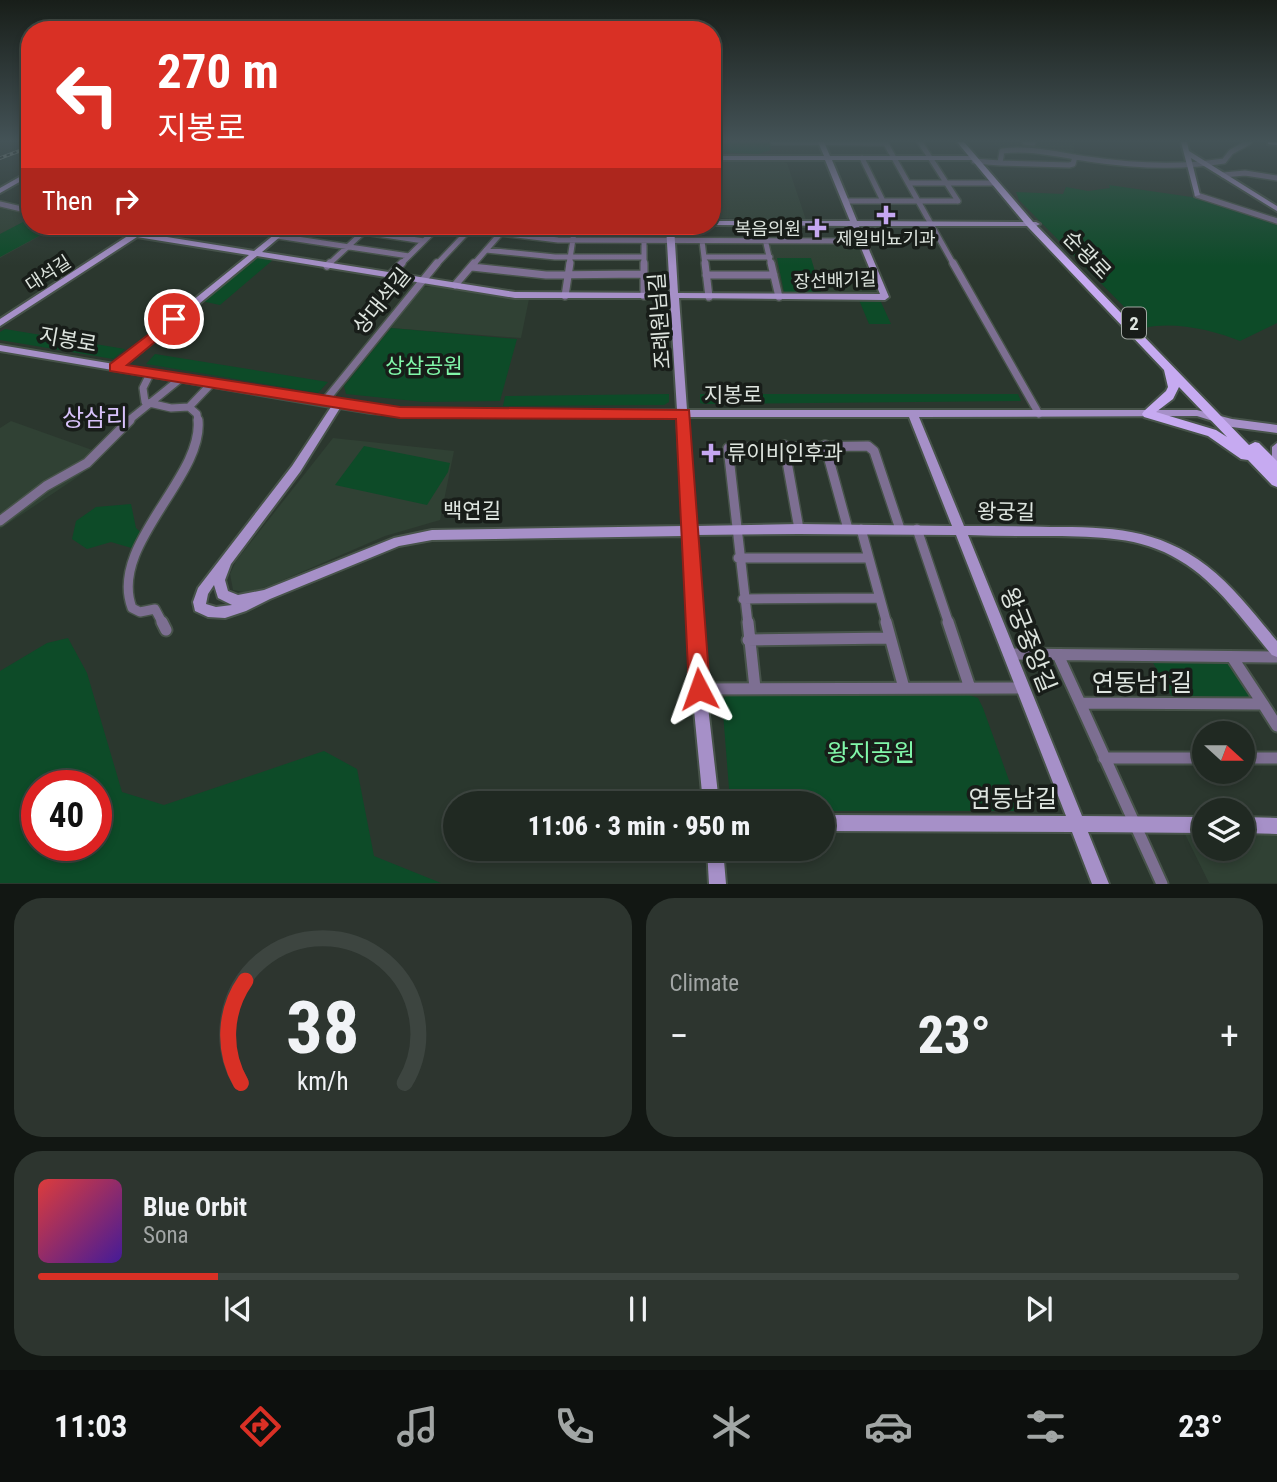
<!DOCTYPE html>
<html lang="en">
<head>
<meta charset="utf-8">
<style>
  body { margin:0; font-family:"Roboto Condensed","Noto Sans KR",sans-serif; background:#2d352f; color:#f1f3f6; height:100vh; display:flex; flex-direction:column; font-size:26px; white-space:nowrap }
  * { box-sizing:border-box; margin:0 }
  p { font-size:23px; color:#a2a6a5 }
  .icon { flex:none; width:38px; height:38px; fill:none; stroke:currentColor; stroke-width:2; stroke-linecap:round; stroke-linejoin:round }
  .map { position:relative; height:884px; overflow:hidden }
  .panel { display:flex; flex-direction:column; gap:14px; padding:14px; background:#121713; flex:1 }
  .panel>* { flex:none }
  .top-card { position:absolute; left:21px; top:21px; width:700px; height:214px; border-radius:28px; box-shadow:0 4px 10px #0003,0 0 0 2px #3d4540; background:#d93025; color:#fff; overflow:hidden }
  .needle { width:46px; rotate:111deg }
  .buttons { position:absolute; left:1192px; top:721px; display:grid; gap:14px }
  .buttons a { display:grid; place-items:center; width:63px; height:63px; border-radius:50%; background:#202922; box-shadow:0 4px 10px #0003,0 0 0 2px #3d4540; font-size:35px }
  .speed { position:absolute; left:21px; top:770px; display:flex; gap:14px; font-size:35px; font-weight:700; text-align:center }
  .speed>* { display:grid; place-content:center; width:91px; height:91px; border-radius:50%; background:#202922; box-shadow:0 4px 10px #0003,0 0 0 2px #3d4540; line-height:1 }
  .speed .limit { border:10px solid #d22; background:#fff; color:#111 }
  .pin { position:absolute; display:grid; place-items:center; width:60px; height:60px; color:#fff; margin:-30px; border:4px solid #fff; border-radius:50%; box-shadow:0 2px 7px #0007 }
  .me { position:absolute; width:77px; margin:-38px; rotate:356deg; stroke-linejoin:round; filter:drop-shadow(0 0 5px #0008) }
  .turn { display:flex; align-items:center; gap:24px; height:147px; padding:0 21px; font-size:32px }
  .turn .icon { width:91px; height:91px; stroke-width:2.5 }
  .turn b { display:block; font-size:49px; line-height:60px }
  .then { display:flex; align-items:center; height:66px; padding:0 21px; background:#0003; gap:14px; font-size:26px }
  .big { font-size:52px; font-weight:800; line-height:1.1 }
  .panel .tile { flex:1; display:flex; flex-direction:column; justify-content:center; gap:10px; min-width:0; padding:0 24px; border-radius:28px; background:#2d352f }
  .panel .dial { align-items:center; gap:0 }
  .dial svg { height:182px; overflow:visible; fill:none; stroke:#3d4540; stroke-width:7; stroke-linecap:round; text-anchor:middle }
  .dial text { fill:#f1f3f6; stroke:none }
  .song { display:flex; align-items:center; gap:21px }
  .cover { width:84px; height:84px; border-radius:10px; background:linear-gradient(135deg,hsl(0 70% 55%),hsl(260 70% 35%)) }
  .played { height:7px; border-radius:4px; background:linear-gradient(90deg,#d93025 15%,#3d4540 15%) }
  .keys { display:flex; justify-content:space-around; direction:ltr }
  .heat { display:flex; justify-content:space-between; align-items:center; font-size:38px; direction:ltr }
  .panel .tiles { flex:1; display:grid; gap:14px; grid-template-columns:1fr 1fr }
  .tile:last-child { grid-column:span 2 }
  .trip { position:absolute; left:443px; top:791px; width:392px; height:70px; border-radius:35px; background:#202922; box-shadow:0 4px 10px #0003,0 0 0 2px #3d4540; font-weight:800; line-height:70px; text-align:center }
  .dock { display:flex; height:112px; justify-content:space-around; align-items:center; background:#0d100e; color:#a2a6a5 }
  .dock .icon { width:49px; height:49px }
  .dock .current { color:#d93025 }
  .dock b { font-size:32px; color:#f1f3f6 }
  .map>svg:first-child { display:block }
  .built { fill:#304134 }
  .green { fill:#0d4b28; fill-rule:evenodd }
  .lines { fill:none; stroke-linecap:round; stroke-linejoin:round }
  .street-far3-casing { stroke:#47534a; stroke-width:8 }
  .street-far2-casing { stroke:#47534a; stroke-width:10 }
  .street-far1-casing { stroke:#47534a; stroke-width:12 }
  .street-casing { stroke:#47534a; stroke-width:15 }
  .secondary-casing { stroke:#47534a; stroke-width:4 }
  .primary-casing { stroke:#47534a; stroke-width:4 }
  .street-far3 { stroke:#7d6f92; stroke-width:5 }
  .street-far2 { stroke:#7d6f92; stroke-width:7 }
  .street-far1 { stroke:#7d6f92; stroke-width:9 }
  .street { stroke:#7d6f92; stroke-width:11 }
  .secondary { fill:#a690c8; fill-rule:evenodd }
  .primary { fill:#c6aaf1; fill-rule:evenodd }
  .rail-casing { stroke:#a9b1ab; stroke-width:3.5 }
  .rail { stroke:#181d19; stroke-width:2; stroke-dasharray:3.5; stroke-linecap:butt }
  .route { fill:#d93025; stroke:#8d1f18; stroke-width:2 }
  .poi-dot { fill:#c5a7f1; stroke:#181d19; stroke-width:2.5 }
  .labels { text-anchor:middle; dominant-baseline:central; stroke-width:7; stroke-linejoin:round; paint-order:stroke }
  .far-poi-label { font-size:18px; fill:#dde4de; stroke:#181d19; text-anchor:end }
  .far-street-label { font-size:18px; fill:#dde4de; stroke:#181d19 }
  .shield { fill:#181d19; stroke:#a2a8a3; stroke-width:2 }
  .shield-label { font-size:19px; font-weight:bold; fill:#dde4de }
  .street-label { font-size:21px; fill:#dde4de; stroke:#181d19 }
  .park-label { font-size:21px; fill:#81f7a9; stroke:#181d19 }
  .poi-label { font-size:21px; fill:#dde4de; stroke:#181d19; text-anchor:start }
  .quarter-label { font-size:24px; fill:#d8c2fa; stroke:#181d19 }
  .near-street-label { font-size:24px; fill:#dde4de; stroke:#181d19 }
  .near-park-label { font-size:24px; fill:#81f7a9; stroke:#181d19 }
</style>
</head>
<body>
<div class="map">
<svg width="1277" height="884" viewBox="0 0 1277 884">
  <rect width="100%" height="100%" fill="#2b372e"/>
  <path class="built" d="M993 142H1074V155L994 146Z
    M712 160H779L787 163 806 220 712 218Z
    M0 208 30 215V226H58L0 258Z
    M770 243H857L879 293 782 294Z
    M432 286 529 299 521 338 391 328 420 288Z
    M11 421 95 451 101 456 79 476 0 529V428Z
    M333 438 454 451 440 520 385 536 274 584 248 593 233 590 230 574 236 561Z
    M1243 833H1277V883H1209L1185 834H1204V849H1242Z"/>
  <path class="green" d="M712 142H770L771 150 758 154 712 152Z
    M1109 185 1205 199 1277 225V323L1240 341C1213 330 1173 321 1145 328L1019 200 1016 192 1063 194 1066 187 1088 191 1110 188Z
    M23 222 52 229 0 257V234Z
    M254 257 274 259 220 305 201 301Z
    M777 258H811L821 292H784Z
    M859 300H880L891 324H869Z
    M391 328 517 339 500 401 424 402 346 394 344 386Z
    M5 329 125 349 113 359 0 340V332Z
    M155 354 328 382 318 393 146 364Z
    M669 394V402L664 405 503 406 505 396Z
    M700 394H1018L1021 401 704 404 700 403Z
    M364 446 450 463 448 472 427 505 335 485Z
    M131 504 136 528 145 536 135 549 111 542 87 549 72 539 76 521 96 507Z
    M68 638 87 673 122 792 164 805 324 751 357 769 374 856 441 883H0V671L47 643ZM37 786H96V845H37Z
    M1151 659H1229L1254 699 1172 697Z
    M969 695 978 698 983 708 1020 811H823L822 803 730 801 722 700 726 696Z"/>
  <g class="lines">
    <defs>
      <path id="street-far3" d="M773 142 885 143
        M885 142 954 265
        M920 142 958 201
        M1025 142 1033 143
        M862 158 883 201
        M974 161 1000 163 1002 151C1032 147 1059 155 1088 159 1134 166 1179 168 1224 161L1231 152 1249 142
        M1000 163 1069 165 1073 164 1075 157
        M1223 175 1245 173 1277 178
        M908 183H993
        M1197 195 1277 221
        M845 201H958
        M0 204 30 211
        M761 222 771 265
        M96 226 135 234
        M324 226 424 241
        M440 226 558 240 862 241
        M277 236 409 256
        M644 241V265
        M702 241 705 265
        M486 250 555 257H644
        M704 257H770
        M328 265 370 226
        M400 265 439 226
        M436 265 471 228
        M473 265 500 234
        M569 265 575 226"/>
      <path id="street-far2" d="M644 263V296
        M705 263 709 297
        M771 263 779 297
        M953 263 1039 414
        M327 266 330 263
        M472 267 546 275 644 274
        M390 275 402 263
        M706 275H774
        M455 285 474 263
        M565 296 570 263
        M150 374 143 388 145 402 171 408 189 407
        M324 402 437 263
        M128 421 180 379
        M198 421 197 414 189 407 211 384"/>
      <path id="street-far1" d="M784 445 799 529
        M825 445 848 529
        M0 521 46 486 87 463 130 420
        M861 529 887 624
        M917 529 949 624
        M738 558H869
        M743 599 880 598
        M163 624 155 609 140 612 132 608C108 545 204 477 198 420
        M748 624 728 448 868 446 874 451 900 529"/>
      <path id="street" d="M162 622 166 630
        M748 622 755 688
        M886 622 904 688
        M948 622 970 688
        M748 640 890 638
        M1009 654 1277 657
        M1058 655 1080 703
        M1232 657 1263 704
        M699 689 1023 688
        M1104 758H1204
        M1242 758H1277
        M1162 884 1080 703 1263 704 1277 726"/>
      <path id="secondary" d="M818 142H824L830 156H972L975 158 972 160H832L857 221 1036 222 1040 224 1036 226H859L889 297 885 300 679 298 687 410H1197L1232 419 1277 425V433L1232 427 1197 416 919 417 964 526C992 526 1021 526 1050 527 1109 527 1158 528 1207 566 1234 587 1255 615 1277 641V657L1272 655C1244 622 1217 582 1179 560 1140 536 1097 537 1054 536 1025 536 996 536 968 535L1082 816 1204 817V833L1088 832 1109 884H1092L1072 832 822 831V815L1066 816 956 535 799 534 695 535 706 689 719 803H703L692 689 683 536 432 540 399 546 270 599 246 611 225 618 208 617 195 611 193 602 198 588 292 466 331 407 0 351V345L114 364 249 255 137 237 0 326V319L143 226H152L142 233 254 251 285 226H293L262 252 515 292 670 293 666 226H674L678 293 880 294 852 226 712 225V221H850L825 160H712V156H824ZM257 256 515 298H670L677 410 425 411 371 407 124 366ZM340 408 371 413 425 417H677L683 526 432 530 394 538 264 590 238 595 228 591 225 580 231 564 300 472ZM687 417H909L952 526 799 524 695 526ZM214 585 218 598 232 605 216 607 206 604 208 594Z
        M1181 142H1187L1189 151 1277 206V211L1191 158 1200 195 1195 196Z
        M30 171V176L0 193V188Z
        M1277 443V467L1273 466 1272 463V447Z
        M1242 817 1277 818V834L1242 833Z
        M707 849H723L726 884H709Z"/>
      <path id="primary" d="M957 142H964L1033 222 1249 445 1255 442 1259 443 1277 461V487L1272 485 1248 460 1241 459 1208 436 1144 417 1142 414 1144 411 1166 391 1168 387 1164 370 1027 226ZM1179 387 1227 437 1216 430 1156 412 1173 399Z
        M1268 142H1277V145L1268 144Z"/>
    </defs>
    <use href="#street-far3" class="street-far3-casing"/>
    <use href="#street-far2" class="street-far2-casing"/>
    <use href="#street-far1" class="street-far1-casing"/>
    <use href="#street" class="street-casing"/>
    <use href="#secondary" class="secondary-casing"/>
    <use href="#primary" class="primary-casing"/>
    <use href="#street-far3" class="street-far3"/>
    <use href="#street-far2" class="street-far2"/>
    <use href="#street-far1" class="street-far1"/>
    <use href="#street" class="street"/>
    <use href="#secondary" class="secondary"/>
    <use href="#primary" class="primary"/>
    <defs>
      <path id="rail" d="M0 158 30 147"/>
    </defs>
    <use href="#rail" class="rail-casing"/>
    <use href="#rail" class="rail"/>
  </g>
  <linearGradient id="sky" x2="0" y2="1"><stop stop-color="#181e19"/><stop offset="0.53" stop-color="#445357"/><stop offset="1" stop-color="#445357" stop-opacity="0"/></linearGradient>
  <rect width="1277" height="266" fill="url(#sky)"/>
  <path class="route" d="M174 315 179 316V322L127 365 400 407 689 410 710 689 707 696 699 699 692 696 689 689 676 419 400 418 110 371V364Z"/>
  <g class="poi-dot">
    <path d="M882.5 204.5h7v7h7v7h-7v7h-7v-7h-7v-7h7z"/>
    <path d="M813.5 217.5h7v7h7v7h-7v7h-7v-7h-7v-7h7z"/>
    <path d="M707.5 442.5h7v7h7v7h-7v7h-7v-7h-7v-7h7z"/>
  </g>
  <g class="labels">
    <g class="far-poi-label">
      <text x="801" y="228">복음의원</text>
      <text x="886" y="238" text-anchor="middle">제일비뇨기과</text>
    </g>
    <g class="far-street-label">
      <text transform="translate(48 273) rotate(-33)">대석길</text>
      <text transform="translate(835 280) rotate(-2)">장선배기길</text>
    </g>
    <rect class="shield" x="1122" y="307.5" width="24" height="31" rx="5"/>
    <g class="shield-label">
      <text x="1134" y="323">2</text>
    </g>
    <g class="street-label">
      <text transform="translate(1087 255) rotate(46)">순광로</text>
      <text transform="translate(382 301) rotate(-51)">상대석길</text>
      <text transform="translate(660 321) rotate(-94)">조례원님길</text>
      <text transform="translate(68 340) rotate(10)">지봉로</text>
      <text x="733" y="395">지봉로</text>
      <text x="472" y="511">백연길</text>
      <text transform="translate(1006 512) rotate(1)">왕궁길</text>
    </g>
    <g class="park-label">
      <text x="424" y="366">상삼공원</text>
    </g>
    <g class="poi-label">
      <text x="727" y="453">류이비인후과</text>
    </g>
    <g class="quarter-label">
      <text x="95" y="418">상삼리</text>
    </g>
    <g class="near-street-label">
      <text transform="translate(1028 640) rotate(68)">왕궁중앙길</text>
      <text x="1142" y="683">연동남1길</text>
      <text x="1013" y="799">연동남길</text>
    </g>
    <g class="near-park-label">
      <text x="871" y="753">왕지공원</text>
    </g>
  </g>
</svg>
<div class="buttons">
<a><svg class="needle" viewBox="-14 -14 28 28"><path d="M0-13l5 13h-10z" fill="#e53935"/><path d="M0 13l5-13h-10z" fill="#a2a6a5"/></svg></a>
<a><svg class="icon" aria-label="layers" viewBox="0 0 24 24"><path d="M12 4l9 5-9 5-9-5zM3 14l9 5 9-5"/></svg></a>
</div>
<div class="speed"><div class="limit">40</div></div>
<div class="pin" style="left:174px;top:319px;background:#d93025"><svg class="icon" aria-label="arrive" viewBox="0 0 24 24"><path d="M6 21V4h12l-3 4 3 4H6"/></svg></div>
<svg class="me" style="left:699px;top:689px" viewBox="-20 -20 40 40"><path d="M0-17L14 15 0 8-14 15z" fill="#d93025" stroke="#fff" stroke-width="4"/></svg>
<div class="trip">11:06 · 3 min · 950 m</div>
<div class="top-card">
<div class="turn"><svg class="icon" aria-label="left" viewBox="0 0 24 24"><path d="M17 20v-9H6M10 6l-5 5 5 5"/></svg><div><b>270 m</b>지봉로</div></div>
<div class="then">Then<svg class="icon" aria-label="right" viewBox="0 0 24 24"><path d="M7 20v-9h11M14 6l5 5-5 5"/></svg></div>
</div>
</div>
<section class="panel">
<div class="tiles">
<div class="tile dial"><svg viewBox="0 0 100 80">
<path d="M14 69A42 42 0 1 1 86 69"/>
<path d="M14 69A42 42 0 0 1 16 24" stroke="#d93025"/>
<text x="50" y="56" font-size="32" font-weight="700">38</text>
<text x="50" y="72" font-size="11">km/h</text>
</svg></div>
<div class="tile"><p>Climate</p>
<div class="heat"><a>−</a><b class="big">23°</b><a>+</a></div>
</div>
<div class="tile">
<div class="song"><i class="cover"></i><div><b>Blue Orbit</b><p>Sona</p></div></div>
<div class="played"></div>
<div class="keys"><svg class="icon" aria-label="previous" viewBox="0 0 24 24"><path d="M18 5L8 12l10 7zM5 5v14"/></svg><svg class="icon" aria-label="pause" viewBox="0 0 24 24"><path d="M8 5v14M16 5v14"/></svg><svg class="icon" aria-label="next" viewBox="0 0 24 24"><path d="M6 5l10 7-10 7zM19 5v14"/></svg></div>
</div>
</div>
</section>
<nav class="dock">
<b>11:03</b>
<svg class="icon current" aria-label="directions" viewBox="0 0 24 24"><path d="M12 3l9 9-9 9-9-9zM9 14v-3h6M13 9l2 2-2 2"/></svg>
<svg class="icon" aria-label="music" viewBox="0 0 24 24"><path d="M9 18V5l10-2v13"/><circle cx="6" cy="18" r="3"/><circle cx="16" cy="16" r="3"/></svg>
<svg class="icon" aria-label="phone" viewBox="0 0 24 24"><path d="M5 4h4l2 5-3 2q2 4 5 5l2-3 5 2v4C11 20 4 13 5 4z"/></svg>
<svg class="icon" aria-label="climate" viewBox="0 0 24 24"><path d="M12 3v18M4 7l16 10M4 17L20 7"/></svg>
<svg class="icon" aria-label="car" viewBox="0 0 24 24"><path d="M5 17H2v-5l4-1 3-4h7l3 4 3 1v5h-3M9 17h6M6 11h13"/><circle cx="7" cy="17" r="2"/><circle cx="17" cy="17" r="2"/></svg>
<svg class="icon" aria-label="filters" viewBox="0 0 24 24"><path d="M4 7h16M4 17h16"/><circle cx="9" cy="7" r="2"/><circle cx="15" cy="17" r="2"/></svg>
<b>23°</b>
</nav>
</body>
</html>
